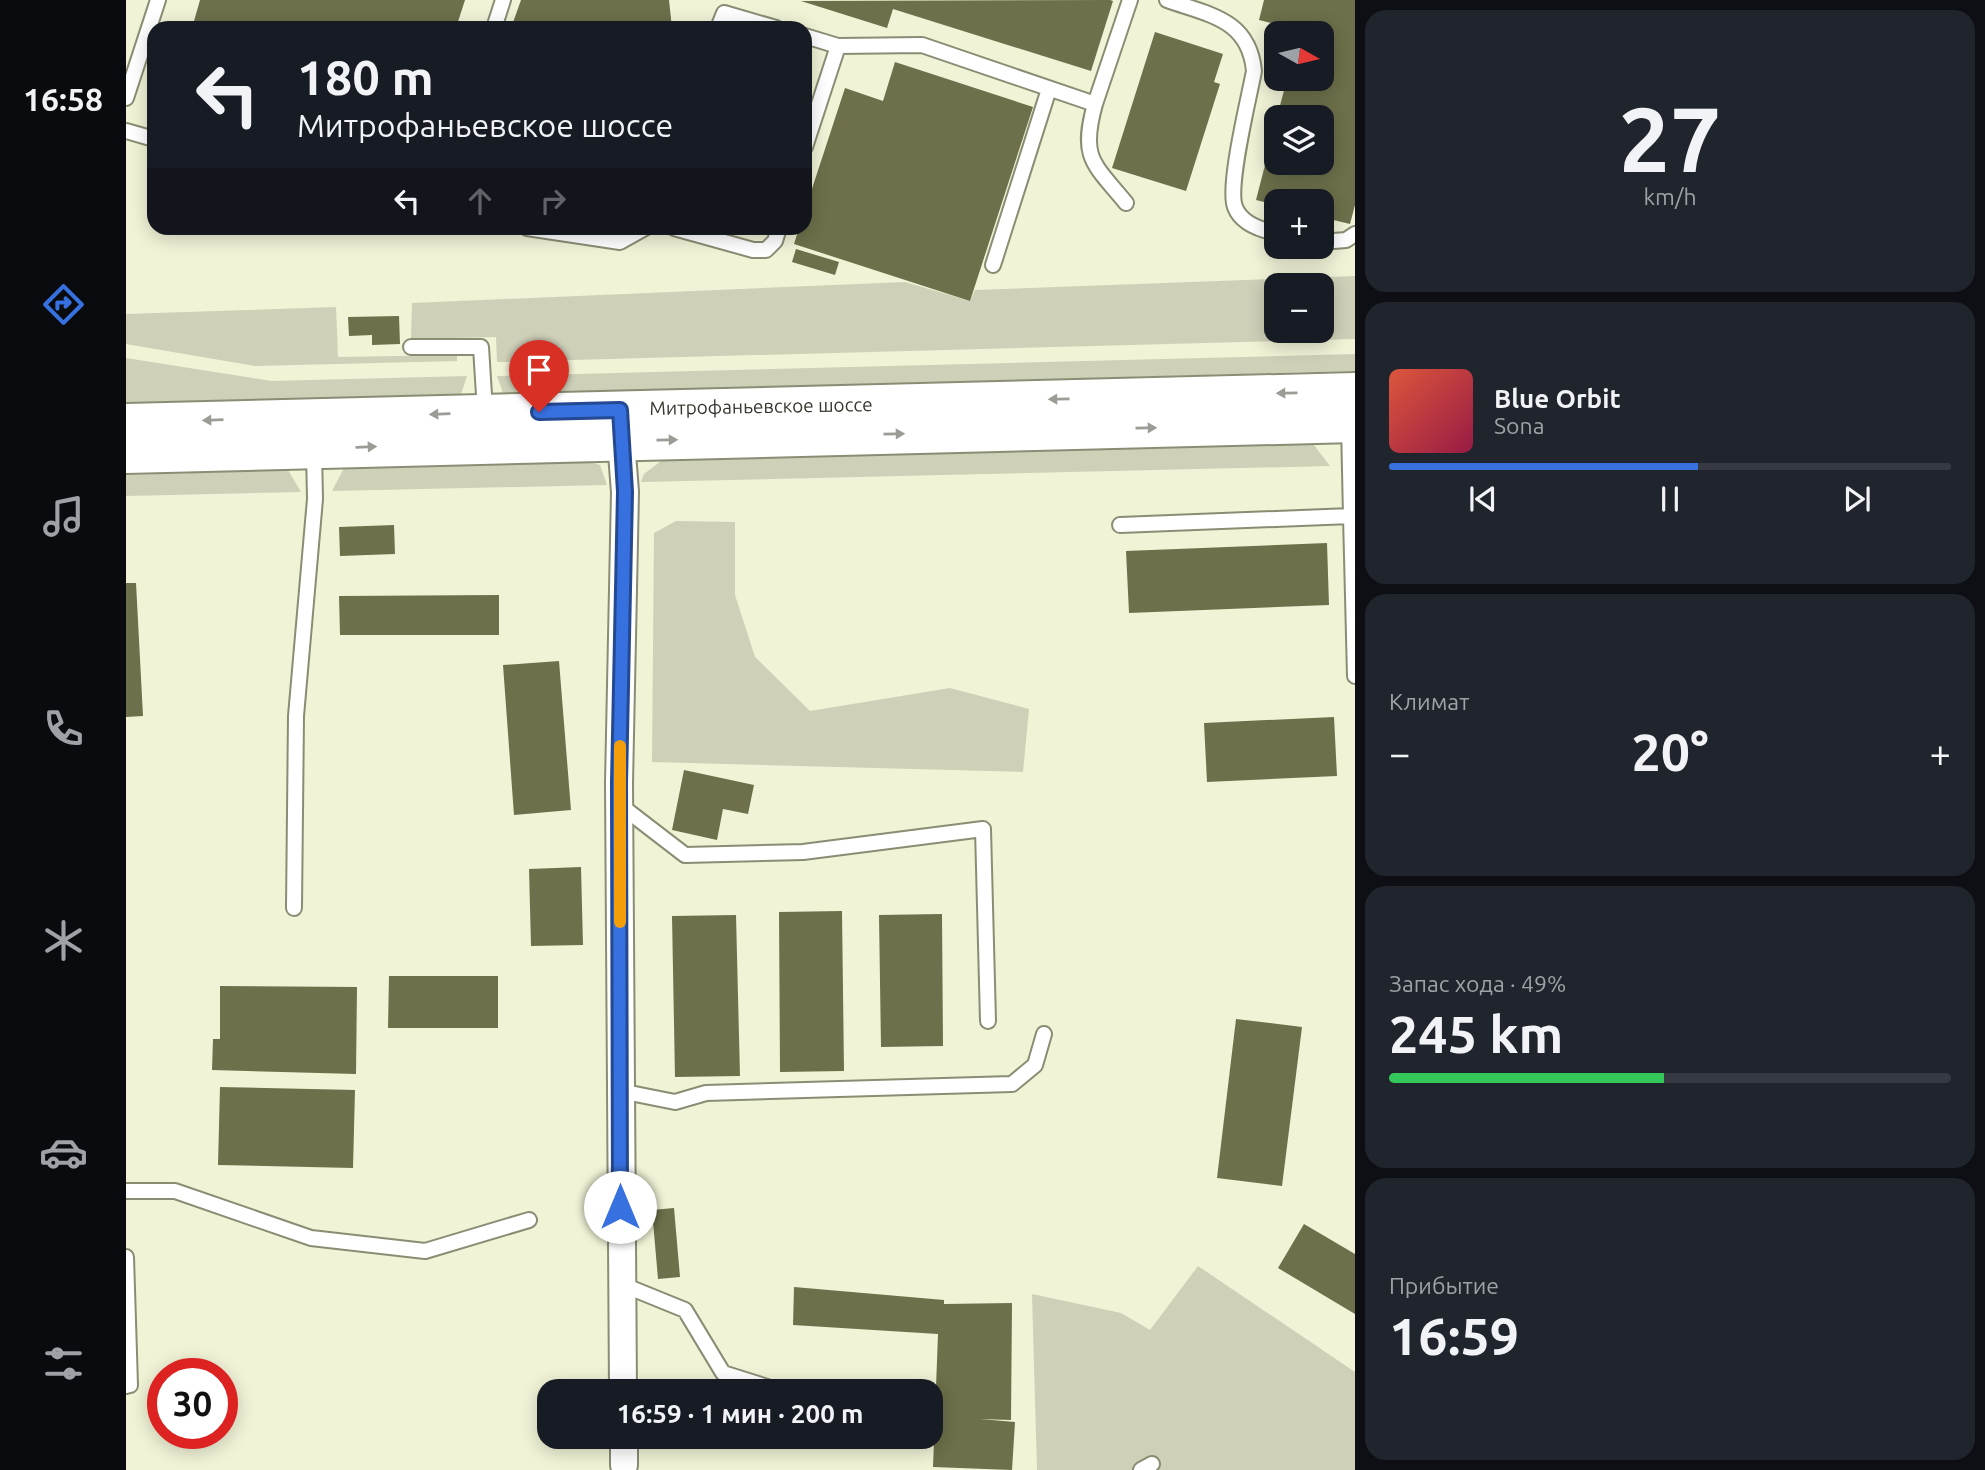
<!DOCTYPE html>
<html lang="ru">
<head>
<meta charset="utf-8">
<style>
  body { margin:0; font-family:Ubuntu,sans-serif; background:#20242c; color:#f1f3f6; height:100vh; display:flex; flex-direction:column; font-size:26px; white-space:nowrap }
  * { box-sizing:border-box; margin:0 }
  p { font-size:23px; color:#9ea1a6 }
  .icon { flex:none; width:38px; height:38px; fill:none; stroke:currentColor; stroke-width:2; stroke-linecap:round; stroke-linejoin:round }
  .map { position:relative; flex:1; overflow:hidden }
  .side { display:flex; flex-direction:column; gap:10px; padding:10px; background:#0d0f14; width:630px }
  .side>* { flex:none }
  .top-card { position:absolute; left:21px; top:21px; width:665px; height:214px; border-radius:21px; box-shadow:0 4px 18px #0003; background:#171b24; color:#f1f3f6; overflow:hidden }
  .needle { width:46px; rotate:98deg }
  .tools { position:absolute; left:1138px; top:21px; display:grid; gap:14px }
  .tools a { display:grid; place-items:center; width:70px; height:70px; border-radius:14px; background:#171b24; box-shadow:0 4px 18px #0003; font-size:35px }
  .speed { position:absolute; left:21px; top:1358px; display:flex; gap:14px; font-size:35px; font-weight:700; text-align:center }
  .speed>* { display:grid; place-content:center; width:91px; height:91px; border-radius:50%; background:#171b24; box-shadow:0 4px 18px #0003; line-height:1 }
  .speed .limit { border:10px solid #d22; background:#fff; color:#111 }
  .pin { position:absolute; display:grid; place-items:center; width:60px; height:60px; color:#fff; margin:-72px -30px; border-radius:50% 50% 50% 0; rotate:-45deg; box-shadow:0 0 7px #0007 }
  .pin .icon { rotate:45deg }
  .me { position:absolute; width:77px; margin:-38px; rotate:0deg; stroke-linejoin:round; filter:drop-shadow(0 0 5px #0008) }
  .turn { display:flex; align-items:center; gap:24px; height:147px; padding:0 35px; font-size:32px }
  .turn .icon { width:91px; height:91px; stroke-width:2.5 }
  .turn b { display:block; font-size:49px; line-height:60px }
  .lanes { display:flex; align-items:center; height:66px; padding:0 35px; background:#0003; justify-content:center; gap:35px; direction:ltr }
  .lanes .off { opacity:.35 }
  .big { font-size:52px; font-weight:700; line-height:1.1 }
  .side .widget { flex:1; display:flex; flex-direction:column; justify-content:center; gap:10px; min-width:0; padding:0 24px; border-radius:21px; background:#20242c }
  .side .dial { align-items:center; gap:0 }
  .dial b { font-size:91px; line-height:1 }
  .song { display:flex; align-items:center; gap:21px }
  .cover { width:84px; height:84px; border-radius:10px; background:linear-gradient(135deg,hsl(10 70% 55%),hsl(340 70% 35%)) }
  .played { height:7px; border-radius:4px; background:linear-gradient(90deg,#3770df 55%,#363941 55%) }
  .keys { display:flex; justify-content:space-around; direction:ltr }
  .heat { display:flex; justify-content:space-between; align-items:center; font-size:38px; direction:ltr }
  .charge { height:10px; border-radius:5px; background:linear-gradient(90deg,#34c759 49%,#363941 0) }
  .trip { position:absolute; left:411px; top:1379px; width:406px; height:70px; border-radius:21px; background:#171b24; box-shadow:0 4px 18px #0003; font-weight:700; line-height:70px; text-align:center }
  main { display:flex; flex:1; min-height:0 }
  .dock { display:flex; flex-direction:column; width:126px; justify-content:space-around; align-items:center; background:#090b0e; color:#9ea1a6 }
  .dock .icon { width:49px; height:49px }
  .dock .selected { color:#3770df }
  .dock b { font-size:32px; color:#f1f3f6 }
  .map>svg:first-child { display:block }
  .green { fill:#ced0b8; fill-rule:evenodd }
  .building { fill:#6d704a }
  .lines { fill:none; stroke-linecap:round; stroke-linejoin:round }
  .lane-casing { stroke:#8a8d73; stroke-width:18 }
  .street-casing { stroke:#8a8d73; stroke-width:30 }
  .primary-casing { stroke:#8a8d73; stroke-width:42 }
  .lane { stroke:#fff; stroke-width:14 }
  .street { stroke:#fff; stroke-width:26 }
  .primary { stroke:#fff; stroke-width:38 }
  .oneway { fill:#9b9c96 }
  .route-casing { stroke:#244991; stroke-width:18 }
  .route { stroke:#3770df; stroke-width:12 }
  .slow { stroke:#f59e0b; stroke-width:12 }
  .labels { text-anchor:middle; dominant-baseline:central; stroke-width:7; stroke-linejoin:round; paint-order:stroke }
  .street-label { font-size:19px; fill:#37382d; stroke:#fff }
</style>
</head>
<body>
<main>
<nav class="dock">
<b>16:58</b>
<svg class="icon selected" aria-label="directions" viewBox="0 0 24 24"><path d="M12 3l9 9-9 9-9-9zM9 14v-3h6M13 9l2 2-2 2"/></svg>
<svg class="icon" aria-label="music" viewBox="0 0 24 24"><path d="M9 18V5l10-2v13"/><circle cx="6" cy="18" r="3"/><circle cx="16" cy="16" r="3"/></svg>
<svg class="icon" aria-label="phone" viewBox="0 0 24 24"><path d="M5 4h4l2 5-3 2q2 4 5 5l2-3 5 2v4C11 20 4 13 5 4z"/></svg>
<svg class="icon" aria-label="climate" viewBox="0 0 24 24"><path d="M12 3v18M4 7l16 10M4 17L20 7"/></svg>
<svg class="icon" aria-label="car" viewBox="0 0 24 24"><path d="M5 17H2v-5l4-1 3-4h7l3 4 3 1v5h-3M9 17h6M6 11h13"/><circle cx="7" cy="17" r="2"/><circle cx="17" cy="17" r="2"/></svg>
<svg class="icon" aria-label="filters" viewBox="0 0 24 24"><path d="M4 7h16M4 17h16"/><circle cx="9" cy="7" r="2"/><circle cx="15" cy="17" r="2"/></svg>
</nav>
<div class="map">
<svg width="1229" height="1470" viewBox="0 0 1229 1470">
  <rect width="100%" height="100%" fill="#f0f3d6"/>
  <path class="green" d="M1229 276V339L371 362 370 337 285 339 286 303 779 282 844 301 849 290ZM1195 285V331H1150V285Z
    M210 307 212 357 331 355V361L129 366 0 344V314Z
    M1229 354V371L397 393H377L371 376Z
    M0 358 146 381 341 376 335 394 0 403Z
    M1187 444 1204 466 515 482 518 474 535 461Z
    M464 462 474 465 481 485 206 491 218 468Z
    M162 470 175 492 0 496V475Z
    M550 521 609 522V595L629 657 684 711 824 688 903 709 897 772 526 762 528 533Z
    M1072 1266 1229 1372V1470H911L906 1294 995 1313 1024 1330Z"/>
  <path class="building" d="M74 0H339L330 28H66Z
    M395 0H543L546 28H385Z
    M984 0 987 1 965 71 767 9 761 28 675 1Z
    M1138 0H1229V205L1224 224 1195 217V201H1150V205L1130 200 1149 126 1150 163H1195V117H1151L1161 79H1195V33H1172L1173 30 1133 20Z
    M1029 32 1097 54 1088 82 1094 84 1060 191 986 168Z
    M769 62 907 107 844 301 668 244 673 228H679V210L719 88 757 101Z
    M670 249 713 262 709 275 666 262Z
    M273 316 274 344 246 345V335L223 336 222 317Z
    M268 525 269 554 214 556 213 527Z
    M1201 543 1203 605 1003 613 1000 551Z
    M0 583H10L17 716 0 717Z
    M373 595V635H214L213 596Z
    M433 661 445 810 388 815 377 665Z
    M1208 717 1211 776 1081 782 1078 723Z
    M558 770 628 785 622 814 597 809 591 840 546 830Z
    M455 867 457 945 405 946 403 869Z
    M716 911 718 1071 654 1072 653 912Z
    M816 914 817 1046 755 1047 753 915Z
    M610 915 614 1076 549 1077 546 916Z
    M263 976H372V1028H262Z
    M94 986 231 987 230 1074 86 1070 87 1039H94Z
    M1110 1019 1176 1027 1156 1186 1091 1178Z
    M94 1087 229 1090 227 1168 92 1165Z
    M548 1208 554 1277 532 1279 526 1210Z
    M1178 1224 1229 1254V1314L1152 1268Z
    M668 1287 818 1300V1304L886 1303 885 1420 854 1419 889 1422 886 1470 807 1467 812 1334 667 1325Z"/>
  <g class="lines">
    <defs>
      <path id="lane" d="M1041 0C1083 15 1123 19 1128 71 1123 98 1101 186 1109 207 1115 223 1135 230 1150 233
        M368 28 377 0
        M592 28 598 13 650 28
        M679 36 712 46 796 45 969 104 1004 0
        M0 98 32 0
        M969 104C954 158 967 163 1000 203
        M0 131 28 139
        M679 147 712 46
        M401 228 494 242 519 228
        M548 228 627 250H640L649 241 653 228
        M1195 242 1220 240 1229 234
        M867 265 923 89
        M285 347H355L359 411
        M1229 516H1225L1229 676
        M994 525 1225 516 1223 424
        M494 805 559 855 677 852 857 829 862 1021
        M168 908 170 716 189 499 188 451
        M494 1091 549 1102 580 1093 886 1084 909 1065 918 1034
        M0 1191H49L185 1238 299 1251 403 1220
        M0 1257 4 1385 0 1386
        M495 1284 559 1310 597 1373 654 1391
        M1015 1470 1026 1464"/>
      <path id="street" d="M495 441 499 492 493 783 497 1391
        M498 1437V1465"/>
      <path id="primary" d="M0 423 1229 392
        M0 454 1229 423"/>
    </defs>
    <use href="#lane" class="lane-casing"/>
    <use href="#street" class="street-casing"/>
    <use href="#primary" class="primary-casing"/>
    <use href="#lane" class="lane"/>
    <use href="#street" class="street"/>
    <use href="#primary" class="primary"/>
  </g>
  <defs><path id="oneway-solid" d="M-6-.8H1V-3.2L6.5 0L1 3.2V.8H-6Z" transform="scale(1.75)"/></defs>
  <g class="oneway">
    <use href="#oneway-solid" transform="translate(1161 393) rotate(179)"/>
    <use href="#oneway-solid" transform="translate(933 399) rotate(179)"/>
    <use href="#oneway-solid" transform="translate(314 414) rotate(178)"/>
    <use href="#oneway-solid" transform="translate(87 420) rotate(178)"/>
    <use href="#oneway-solid" transform="translate(1020 428) rotate(-1)"/>
    <use href="#oneway-solid" transform="translate(768 434) rotate(-1)"/>
    <use href="#oneway-solid" transform="translate(541 440) rotate(-1)"/>
    <use href="#oneway-solid" transform="translate(240 447) rotate(-2)"/>
  </g>
  <g class="lines">
    <defs>
      <path id="route" d="M413 412 494 410 499 492 493 783 494 1207"/>
    </defs>
    <use href="#route" class="route-casing"/>
    <use href="#route" class="route"/>
    <path class="slow" d="M494 746V922"/>
  </g>
  <g class="labels">
    <g class="street-label">
      <text transform="translate(635 406) rotate(-1)">Митрофаньевское шоссе</text>
    </g>
  </g>
</svg>
<div class="tools">
<a><svg class="needle" viewBox="-14 -14 28 28"><path d="M0-13l5 13h-10z" fill="#e53935"/><path d="M0 13l5-13h-10z" fill="#9ea1a6"/></svg></a>
<a><svg class="icon" aria-label="layers" viewBox="0 0 24 24"><path d="M12 4l9 5-9 5-9-5zM3 14l9 5 9-5"/></svg></a>
<a>+</a>
<a>−</a>
</div>
<div class="speed"><div class="limit">30</div></div>
<div class="pin" style="left:413px;top:412px;background:#d93025"><svg class="icon" aria-label="arrive" viewBox="0 0 24 24"><path d="M6 21V4h12l-3 4 3 4H6"/></svg></div>
<svg class="me" style="left:494px;top:1207px" viewBox="-20 -20 40 40"><circle r="19" fill="#fff"/><path d="M0-13L10 11 0 6-10 11z" fill="#3770df"/></svg>
<div class="trip">16:59 · 1 мин · 200 m</div>
<div class="top-card">
<div class="turn"><svg class="icon" aria-label="left" viewBox="0 0 24 24"><path d="M17 20v-9H6M10 6l-5 5 5 5"/></svg><div><b>180 m</b>Митрофаньевское шоссе</div></div>
<div class="lanes"><svg class="icon" aria-label="left" viewBox="0 0 24 24"><path d="M17 20v-9H6M10 6l-5 5 5 5"/></svg><svg class="icon off" aria-label="ahead" viewBox="0 0 24 24"><path d="M12 20V5M6 11l6-6 6 6"/></svg><svg class="icon off" aria-label="right" viewBox="0 0 24 24"><path d="M7 20v-9h11M14 6l5 5-5 5"/></svg></div>
</div>
</div>
<section class="side">
<div class="widget dial"><b>27</b><p>km/h</p></div>
<div class="widget">
<div class="song"><i class="cover"></i><div><b>Blue Orbit</b><p>Sona</p></div></div>
<div class="played"></div>
<div class="keys"><svg class="icon" aria-label="previous" viewBox="0 0 24 24"><path d="M18 5L8 12l10 7zM5 5v14"/></svg><svg class="icon" aria-label="pause" viewBox="0 0 24 24"><path d="M8 5v14M16 5v14"/></svg><svg class="icon" aria-label="next" viewBox="0 0 24 24"><path d="M6 5l10 7-10 7zM19 5v14"/></svg></div>
</div>
<div class="widget"><p>Климат</p>
<div class="heat"><a>−</a><b class="big">20°</b><a>+</a></div>
</div>
<div class="widget"><p>Запас хода · 49%</p><b class="big">245 km</b><div class="charge"></div></div>
<div class="widget"><p>Прибытие</p><b class="big">16:59</b></div>
</section>
</main>
</body>
</html>
